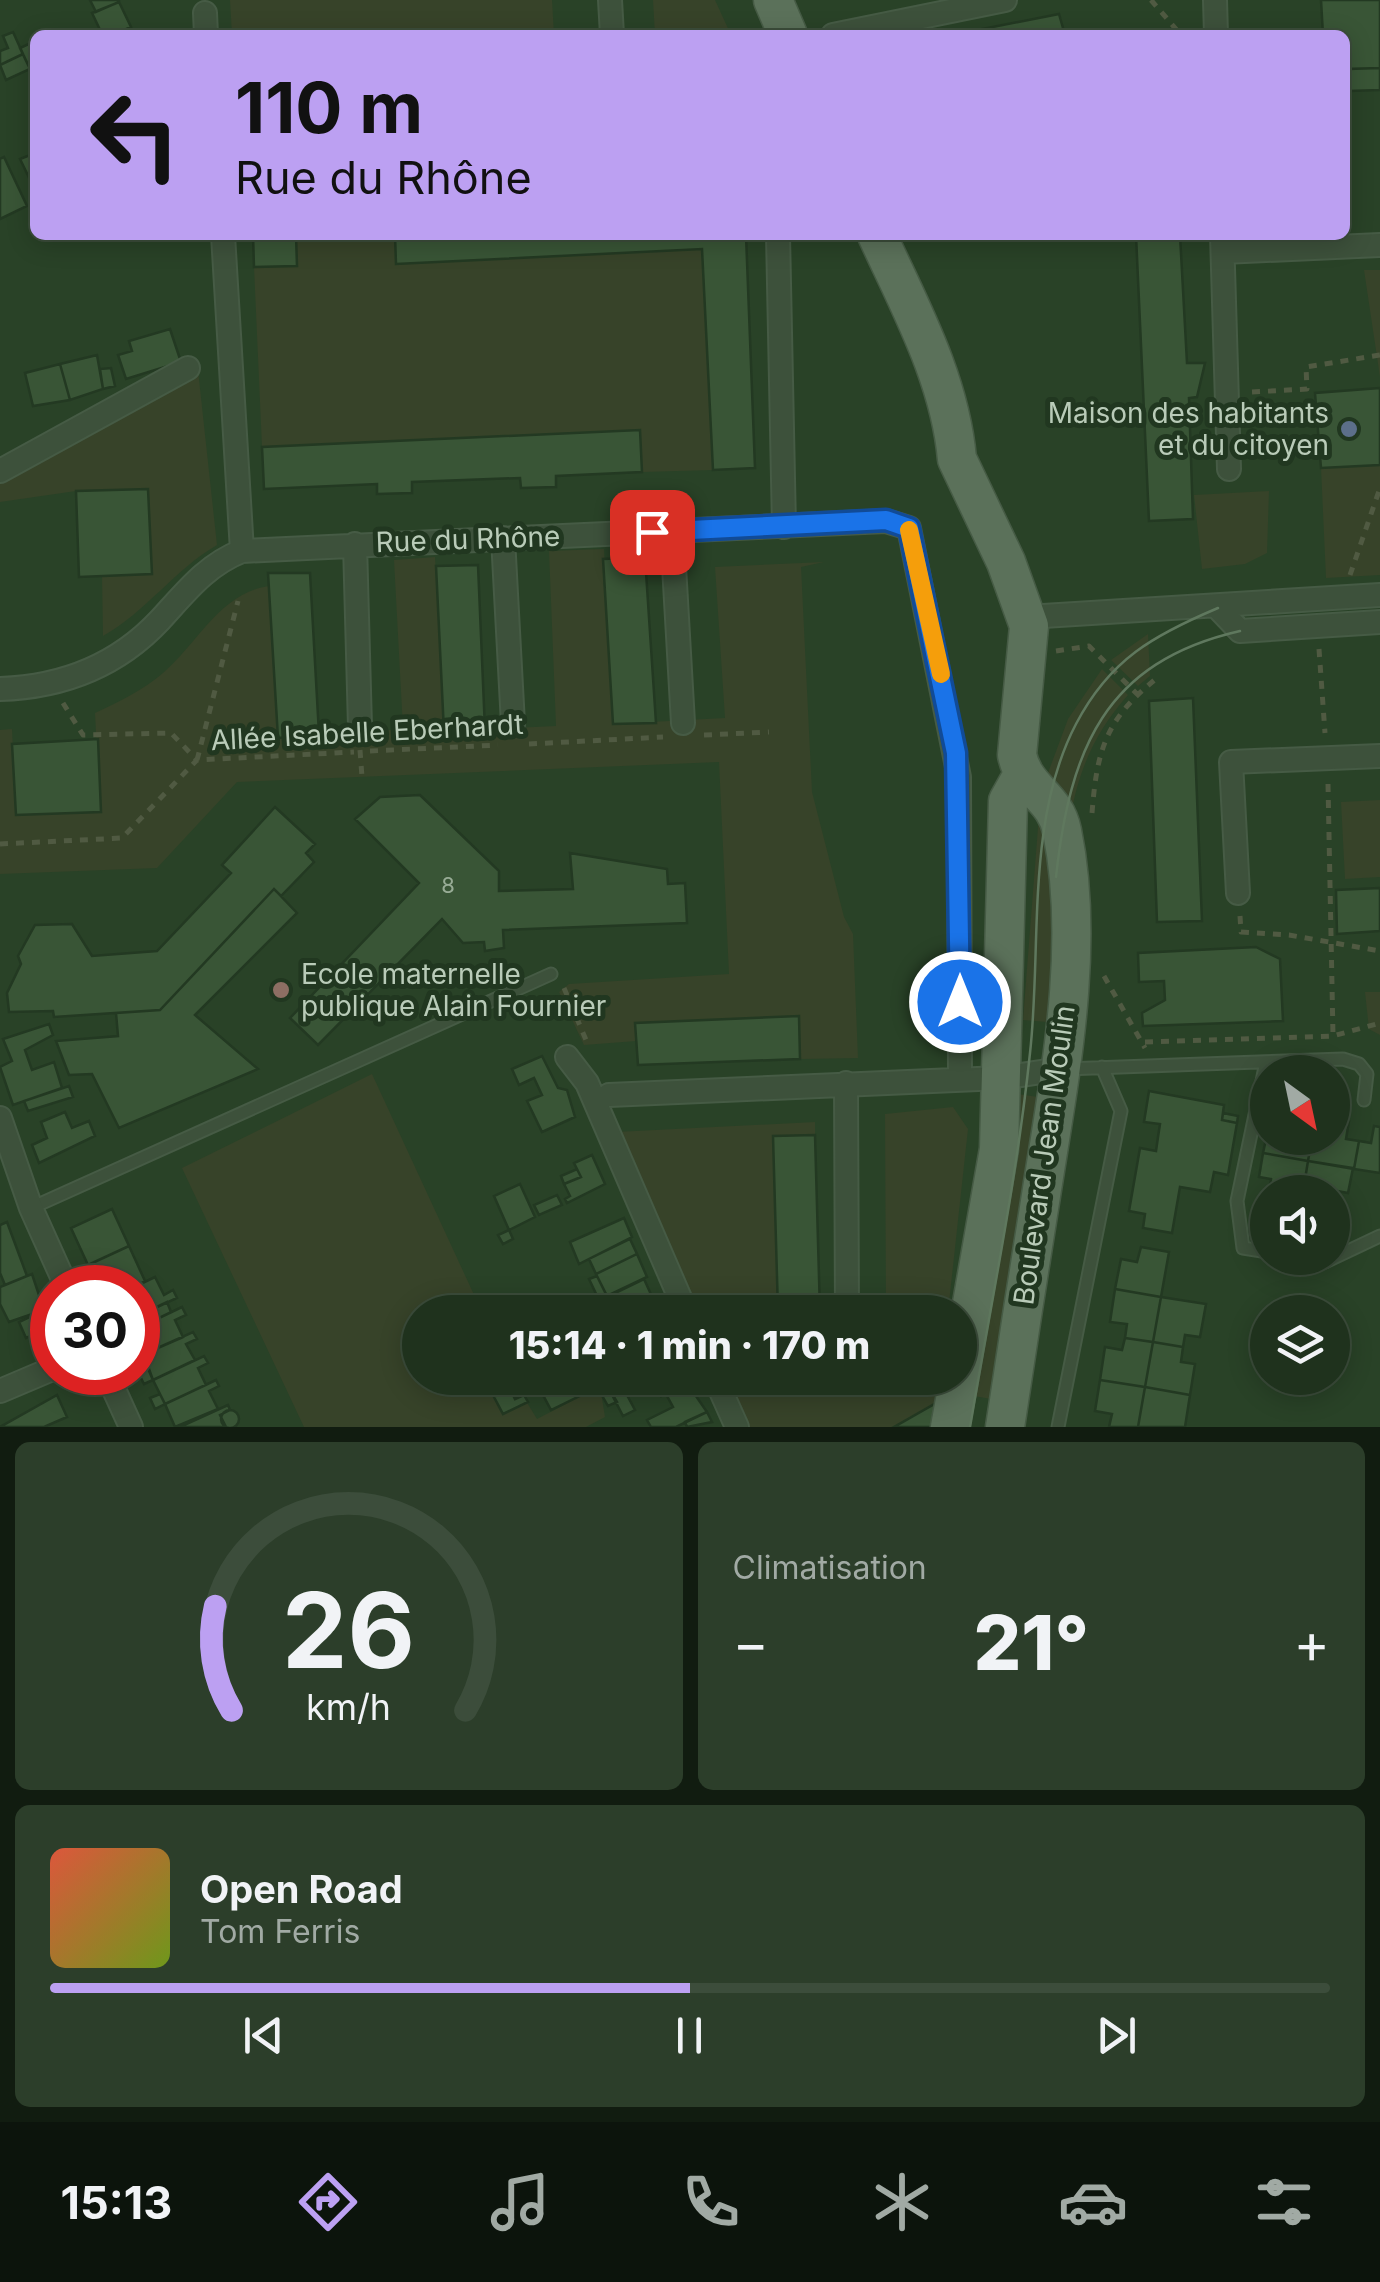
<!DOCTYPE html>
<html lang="fr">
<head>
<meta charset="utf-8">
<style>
  body { margin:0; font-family:Inter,sans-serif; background:#2c3e2a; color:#f1f3f6; height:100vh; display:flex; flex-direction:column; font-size:38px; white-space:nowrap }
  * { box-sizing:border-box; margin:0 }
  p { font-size:32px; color:#a1aaa4 }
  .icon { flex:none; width:55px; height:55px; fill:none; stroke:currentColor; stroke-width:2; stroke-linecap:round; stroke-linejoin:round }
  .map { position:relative; height:1427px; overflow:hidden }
  .sheet { display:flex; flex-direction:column; gap:15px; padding:15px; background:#111c10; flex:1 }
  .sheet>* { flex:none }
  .guide { position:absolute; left:30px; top:30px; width:1320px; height:210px; border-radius:15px; box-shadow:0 5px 25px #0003,0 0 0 2px #3c4d3b; background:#bca0f2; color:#111; overflow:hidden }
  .needle { width:65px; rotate:147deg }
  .tools { position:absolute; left:1250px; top:1055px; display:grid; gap:20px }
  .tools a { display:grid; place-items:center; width:100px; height:100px; border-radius:50%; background:#1f321d; box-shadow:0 5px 25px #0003,0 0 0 2px #3c4d3b; font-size:50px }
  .speed { position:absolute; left:30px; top:1265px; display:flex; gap:20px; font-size:50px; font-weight:700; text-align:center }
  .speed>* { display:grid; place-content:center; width:130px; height:130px; border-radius:50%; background:#1f321d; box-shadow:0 5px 25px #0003,0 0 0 2px #3c4d3b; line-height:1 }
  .speed .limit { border:15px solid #d22; background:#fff; color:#111 }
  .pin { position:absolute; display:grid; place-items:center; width:85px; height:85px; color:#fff; margin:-42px; border-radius:20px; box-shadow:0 5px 15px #0006 }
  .me { position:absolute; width:110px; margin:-55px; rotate:0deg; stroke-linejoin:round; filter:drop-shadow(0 0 8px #0008) }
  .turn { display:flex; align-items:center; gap:35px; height:210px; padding:0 40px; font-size:45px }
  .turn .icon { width:130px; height:130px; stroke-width:2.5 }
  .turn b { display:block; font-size:70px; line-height:85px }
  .big { font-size:75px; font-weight:800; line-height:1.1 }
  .sheet .card { flex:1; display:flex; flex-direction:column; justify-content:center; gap:15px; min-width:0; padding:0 35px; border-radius:15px; background:#2c3e2a }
  .sheet .dial { align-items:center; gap:0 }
  .dial svg { height:260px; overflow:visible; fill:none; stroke:#3c4d3b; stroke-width:7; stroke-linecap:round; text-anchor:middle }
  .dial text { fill:#f1f3f6; stroke:none }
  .song { display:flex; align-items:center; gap:30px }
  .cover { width:120px; height:120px; border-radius:15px; background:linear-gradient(135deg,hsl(10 70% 55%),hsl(80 70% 35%)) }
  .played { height:10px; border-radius:5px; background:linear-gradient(90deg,#bca0f2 50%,#3c4d3b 50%) }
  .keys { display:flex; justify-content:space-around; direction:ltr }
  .heat { display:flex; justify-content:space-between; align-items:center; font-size:55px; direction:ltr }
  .sheet .tiles { flex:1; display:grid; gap:15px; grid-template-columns:1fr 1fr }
  .card:last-child { grid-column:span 2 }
  .trip { position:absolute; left:402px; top:1295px; width:575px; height:100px; border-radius:50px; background:#1f321d; box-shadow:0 5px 25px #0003,0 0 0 2px #3c4d3b; font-weight:800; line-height:100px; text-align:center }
  .menu { display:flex; height:160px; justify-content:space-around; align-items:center; background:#0c140c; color:#a1aaa4 }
  .menu .icon { width:70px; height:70px }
  .menu .on { color:#bca0f2 }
  .menu b { font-size:45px; color:#f1f3f6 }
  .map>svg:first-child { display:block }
  .green { fill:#374329 }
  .building { fill:#395536; stroke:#233922; stroke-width:2.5 }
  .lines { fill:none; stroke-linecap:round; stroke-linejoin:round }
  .lane-casing { stroke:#465b45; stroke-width:15 }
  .street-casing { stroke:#465b45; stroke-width:26 }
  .primary-casing { stroke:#465b45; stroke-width:41 }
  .path { stroke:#505a42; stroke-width:5; stroke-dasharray:8 8; stroke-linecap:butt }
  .lane { stroke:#3d513b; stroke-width:11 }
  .street { stroke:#3d513b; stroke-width:22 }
  .primary { stroke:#5b715a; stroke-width:38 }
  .tram { stroke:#5f785e; stroke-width:2.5 }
  .route-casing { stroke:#114b97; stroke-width:25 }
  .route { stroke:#1a73e8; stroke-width:18 }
  .slow { stroke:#f59e0b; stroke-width:18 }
  .service-dot { fill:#5c6f8a; stroke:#213720; stroke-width:4 }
  .education-dot { fill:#8d6e63; stroke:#213720; stroke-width:4 }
  .labels { text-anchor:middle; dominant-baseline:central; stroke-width:10; stroke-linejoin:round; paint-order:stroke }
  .number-label { font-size:22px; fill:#98ac96 }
  .poi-label { font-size:28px; fill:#b9cbb8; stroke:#213720; text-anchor:end }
  .street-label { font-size:28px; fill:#b9cbb8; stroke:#213720 }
</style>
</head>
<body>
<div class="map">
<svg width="1380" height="1427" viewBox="0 0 1380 1427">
  <rect width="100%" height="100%" fill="#294227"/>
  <path class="green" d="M230 0H552L554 35H232Z
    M653 0H715L731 35H655Z
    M296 235H395L397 264 702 249 713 470 642 472 639 430 262 447 254 267Z
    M1364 270H1380V377Z
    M198 370 217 545C174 570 146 612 103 636L102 576 152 573 147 489 76 491 0 502V481Z
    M1380 465V575L1326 578 1321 468Z
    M1269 491 1267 553 1245 564 1202 569 1194 495Z
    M604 549 613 724 725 718 715 567 824 562 801 567 812 792 844 917 853 934 858 1058 800 1059 799 1016 635 1023 636 1041 584 1045 559 992 569 984 729 974 719 762 237 782 157 868 0 874V730L12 729 16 815 100 812 95 713C119 702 143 690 163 673 199 642 220 593 269 586L278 738 403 729 394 560 435 557 445 731 556 726 549 551Z
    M1148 634 1150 676 1138 686 1111 660Z
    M1102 669 1128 695C1095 732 1078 771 1070 820L1048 773 1068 719Z
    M1380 800V877L1345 879 1341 802Z
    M1039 815 1050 834 1060 1023 1023 1020Z
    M1365 992H1380V1035L1369 1029Z
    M372 1074 482 1312H420V1378H512L537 1419 600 1386 605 1417 586 1427H304L182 1168Z
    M1017 1094 1046 1098 997 1400 968 1395Z
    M953 1107 968 1129 948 1312H886L885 1114Z
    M815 1122V1135L773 1137 778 1312H697L616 1132Z
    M726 1378H779V1381L940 1378 938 1402 894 1427H749Z"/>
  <path class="building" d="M90 0H119V2L96 12Z
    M1321 0H1380V68L1345 69V35H1323Z
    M119 2 131 27 113 35 102 34 92 13Z
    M1059 14 1065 35 962 33Z
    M13 32 23 54 0 65V51L8 48 3 36Z
    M35 41V69L31 71 20 48Z
    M23 54 30 69 6 80 0 65Z
    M1380 68V90L1349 91 1348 69Z
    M35 153V190L20 159Z
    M4 157 27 206 0 219V159Z
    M253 235H296L297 266 254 267Z
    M395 235H746L755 468 713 470 702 249 396 264Z
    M1136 235H1180L1187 363H1205L1197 397 1189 398 1193 519 1149 521Z
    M170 329 181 362 126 379 118 355 132 351 129 341Z
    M97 355 103 389 70 400 60 364Z
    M60 364 70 400 33 406 25 373Z
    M111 368 115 386 103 389 100 369Z
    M1380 388V465L1321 468 1315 393Z
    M640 430 642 472 556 476V487L521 488 520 478 412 482V493L377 494V484L264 489 262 447Z
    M148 489 152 574 79 577 76 491Z
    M645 557 656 723 613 724 603 559Z
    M478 565 485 730 444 732 436 566Z
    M268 573H310L319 734 278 738Z
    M1193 698 1202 921 1157 922 1149 701Z
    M98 739 101 812 16 815 12 744Z
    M420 795 499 871V891L573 889 570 853 667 869 668 884 685 883 687 923 503 930 504 948 485 951 484 942 463 943 442 919 318 1045 290 1018 419 883 355 819 380 797Z
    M275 807 315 844 306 853 314 862 281 896 274 889 160 1010 54 1017 53 1011 9 1012 7 993 21 964 18 956 35 925 72 924 92 956 157 951 231 873 222 865Z
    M1380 888V931L1337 934 1336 890Z
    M274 889 297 913 195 1015 258 1069 119 1128 92 1074 69 1075 56 1041 118 1036 116 1013 160 1010Z
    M1256 947 1280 959 1283 1021 1143 1026 1142 1013 1165 1000 1164 981 1139 982 1138 953Z
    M799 1016 800 1059 638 1065 635 1023Z
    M49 1024 53 1035 25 1050 32 1070 54 1062 62 1088 13 1105 0 1067 12 1061 3 1039Z
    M542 1056 558 1088 567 1090 575 1117 542 1132 527 1101 542 1095 534 1078 519 1085 512 1069Z
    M69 1086 73 1097 28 1111 24 1101Z
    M1149 1091 1224 1105 1222 1120 1237 1123 1228 1175 1214 1172 1210 1192 1180 1187 1172 1233 1143 1228 1145 1214 1129 1211 1140 1148 1156 1151 1158 1137 1160 1124 1144 1122Z
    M65 1112 72 1128 89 1121 95 1136 39 1163 32 1145 47 1138 41 1122Z
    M1223 1113 1238 1116 1237 1123 1222 1120Z
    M1332 1118 1349 1121 1346 1139 1359 1141 1354 1169 1308 1161 1312 1138H1332Z
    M1374 1126 1380 1127V1173L1354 1169 1359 1141 1371 1143Z
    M1268 1130V1138H1312L1308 1161 1263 1153Z
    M815 1135 820 1312H778L773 1136Z
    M1263 1153 1308 1161 1303 1192H1269L1271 1179 1259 1177Z
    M592 1155 605 1184 567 1203 565 1199 570 1196 564 1184 581 1177 574 1163Z
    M1308 1161 1353 1168 1348 1193 1337 1191 1334 1212 1332 1192H1303Z
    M577 1169 581 1177 564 1184 561 1176Z
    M520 1184 535 1217 509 1230 494 1196Z
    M557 1195 562 1205 539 1215 534 1205Z
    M112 1209 129 1246 88 1265 71 1228Z
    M624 1218 632 1237 579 1264 570 1242Z
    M7 1222 27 1276 5 1285 0 1273V1225Z
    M509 1230 513 1239 503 1244 498 1235Z
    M630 1239 637 1254 596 1274 589 1259Z
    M129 1246 145 1281 132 1288H99L88 1265Z
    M1141 1247 1169 1252 1161 1297 1115 1289 1121 1259 1137 1262Z
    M637 1254 647 1277 607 1296 596 1274Z
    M32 1274 44 1310 9 1322 0 1304V1287Z
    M597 1276 607 1296 599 1300 589 1279Z
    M155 1277 164 1295 173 1290 177 1298 138 1316V1288H132Z
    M644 1279 659 1312H622L613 1294Z
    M1115 1289 1161 1297 1153 1342 1125 1338 1127 1324 1110 1322Z
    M1161 1297 1206 1304 1200 1337 1185 1335 1183 1347 1153 1342Z
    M549 1299 556 1312H539L535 1306Z
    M167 1302 171 1312 138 1328V1316Z
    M182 1307 186 1315 175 1320 183 1337 142 1355 138 1328Z
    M44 1310 47 1316 41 1330 26 1338 19 1322Z
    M193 1332 197 1339 186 1344 195 1360 153 1380 142 1355Z
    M1125 1338 1153 1342 1145 1387 1100 1380 1105 1347 1122 1350Z
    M1153 1342 1183 1347 1181 1362 1195 1364 1190 1395 1145 1387Z
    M204 1356 208 1363 198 1368 206 1385 165 1404 153 1380Z
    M149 1369 153 1380 144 1384 139 1374Z
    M579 1378H596L600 1386 551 1410 543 1395Z
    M651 1378H685L687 1383 661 1396Z
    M779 1378H822V1381L779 1382Z
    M216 1380 219 1386 209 1391 218 1409 175 1427 165 1404Z
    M1100 1380 1145 1387 1138 1427H1109L1112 1414 1095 1411Z
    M620 1382 635 1410 623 1416 608 1387Z
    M687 1383 707 1412 676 1427H651L647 1420 673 1407 666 1394Z
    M608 1387 617 1402 608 1406 600 1392Z
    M1145 1387 1190 1395 1185 1427H1138Z
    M510 1389 515 1399 524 1395 528 1402 503 1414 494 1397Z
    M160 1394 165 1404 155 1409 150 1398Z
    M57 1395 67 1417 44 1427H0Z
    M938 1402 933 1427H894Z
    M228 1405 230 1410 220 1415 226 1427H180Z
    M221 1419a9 9 0 1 1 18 0a9 9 0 1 1-18 0Z
    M707 1412 712 1422 687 1427 685 1422Z"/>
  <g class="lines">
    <defs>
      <path id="lane" d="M1266 1062 1237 1201 1243 1248 1268 1252
        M1065 1069 1343 1059 1359 1064 1367 1074 1364 1100
        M31 1208 551 974
        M1299 1258 1325 1262 1380 1236
        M1058 1427 1121 1111 1102 1067"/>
      <path id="street" d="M610 0 612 35
        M1215 0 1216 35
        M205 13 206 35
        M833 35 1005 0
        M223 235 242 551
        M778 235 784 527
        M1222 235 1229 469
        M1223 252 1380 245
        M0 471 188 368
        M672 531 683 723
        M503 538 513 724
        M355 544 360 727
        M1218 608 1240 631 1380 622
        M1027 617 1380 595
        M0 689C62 687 117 666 160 620 185 593 206 565 242 551L886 521 909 528 959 777 960 1077
        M1238 893 1231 762 1380 756
        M567 1057 587 1083 686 1312
        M846 1083 847 1312
        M609 1095 1001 1078 1061 1069
        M0 1118 31 1208 67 1288
        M106 1372 131 1427
        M715 1378 737 1427
        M0 1391 52 1369"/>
      <path id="primary" d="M773 0 788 35
        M877 235C910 307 950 379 957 459L1006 562 1029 626 1017 755C1025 791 1055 796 1062 831 1084 938 1063 1058 1046 1164 1032 1252 1018 1339 1005 1427
        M960 1372 999 1149 1008 801 1022 776
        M950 1427 959 1378"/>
    </defs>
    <use href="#lane" class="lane-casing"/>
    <use href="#street" class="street-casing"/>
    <use href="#primary" class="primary-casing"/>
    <path class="path" d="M1151 0 1181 35
      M1252 392 1307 389 1306 367 1380 355
      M1350 575 1380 488
      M1319 649 1325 733
      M1056 651 1089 646 1137 694
      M63 703 83 735 171 733 197 760
      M704 735 769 732
      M529 744 663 737
      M360 750 362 777
      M370 751 498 745
      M197 760 238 601
      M1328 784 1333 1036
      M1092 813C1097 749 1106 719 1157 678
      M0 844 122 838 197 760 354 752
      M1240 916 1241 932 1289 935 1380 951
      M1104 976 1145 1048
      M564 988 586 1040
      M1145 1042 1333 1036 1380 1023
      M899 1378 927 1390
      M606 1386 622 1378"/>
    <use href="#lane" class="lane"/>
    <use href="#street" class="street"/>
    <use href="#primary" class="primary"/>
    <path class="tram" d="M1056 877C1070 750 1104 662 1240 631
      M970 1427C991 1303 1017 1178 1030 1053 1042 947 1025 821 1076 724 1110 659 1154 635 1218 608"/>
  </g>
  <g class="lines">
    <defs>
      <path id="route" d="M652 532 886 520 909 528 956 753 960 1002"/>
    </defs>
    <use href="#route" class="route-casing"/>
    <use href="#route" class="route"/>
    <path class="slow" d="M909 530 941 674"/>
  </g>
  <circle class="service-dot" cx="1349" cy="429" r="10"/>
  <circle class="education-dot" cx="281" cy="990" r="10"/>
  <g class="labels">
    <g class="number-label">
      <text x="448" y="885">8</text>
    </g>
    <g class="poi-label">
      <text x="1329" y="413">Maison des habitants<tspan x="1329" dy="32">et du citoyen</tspan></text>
      <text x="301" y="974" text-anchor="start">Ecole maternelle<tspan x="301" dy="32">publique Alain Fournier</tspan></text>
    </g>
    <g class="street-label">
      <text transform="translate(468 539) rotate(-2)">Rue du Rhône</text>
      <text transform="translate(367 732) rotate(-3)">Allée Isabelle Eberhardt</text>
      <text transform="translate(1044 1155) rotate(-82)">Boulevard Jean Moulin</text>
    </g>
  </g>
</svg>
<div class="tools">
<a><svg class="needle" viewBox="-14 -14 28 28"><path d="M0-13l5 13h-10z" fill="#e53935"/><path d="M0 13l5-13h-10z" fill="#a1aaa4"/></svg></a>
<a><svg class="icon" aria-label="sound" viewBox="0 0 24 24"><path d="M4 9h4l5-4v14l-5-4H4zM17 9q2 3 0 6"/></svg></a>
<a><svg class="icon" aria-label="layers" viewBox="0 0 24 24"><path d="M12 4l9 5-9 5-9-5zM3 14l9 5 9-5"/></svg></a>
</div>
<div class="speed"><div class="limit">30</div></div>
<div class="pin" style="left:652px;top:532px;background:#d93025"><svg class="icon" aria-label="arrive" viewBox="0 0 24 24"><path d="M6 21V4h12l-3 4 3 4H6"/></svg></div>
<svg class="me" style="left:960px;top:1002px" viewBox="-20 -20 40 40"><circle r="17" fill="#1a73e8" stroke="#fff" stroke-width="3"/><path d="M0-11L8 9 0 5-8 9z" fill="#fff"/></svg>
<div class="trip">15:14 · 1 min · 170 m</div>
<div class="guide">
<div class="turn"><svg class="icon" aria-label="left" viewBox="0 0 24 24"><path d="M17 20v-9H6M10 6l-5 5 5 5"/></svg><div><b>110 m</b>Rue du Rhône</div></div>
</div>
</div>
<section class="sheet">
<div class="tiles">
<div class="card dial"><svg viewBox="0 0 100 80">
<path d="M14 69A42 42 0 1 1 86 69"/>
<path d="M14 69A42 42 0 0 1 9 37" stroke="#bca0f2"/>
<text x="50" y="56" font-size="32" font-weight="700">26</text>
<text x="50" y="72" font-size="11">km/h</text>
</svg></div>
<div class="card"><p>Climatisation</p>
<div class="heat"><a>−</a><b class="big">21°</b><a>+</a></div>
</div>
<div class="card">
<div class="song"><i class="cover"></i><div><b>Open Road</b><p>Tom Ferris</p></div></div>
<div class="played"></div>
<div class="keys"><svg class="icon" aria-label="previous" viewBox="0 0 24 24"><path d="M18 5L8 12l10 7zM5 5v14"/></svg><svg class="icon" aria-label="pause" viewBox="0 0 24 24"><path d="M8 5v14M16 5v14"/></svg><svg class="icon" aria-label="next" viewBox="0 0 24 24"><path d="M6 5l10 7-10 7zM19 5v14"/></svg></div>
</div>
</div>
</section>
<nav class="menu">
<b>15:13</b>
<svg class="icon on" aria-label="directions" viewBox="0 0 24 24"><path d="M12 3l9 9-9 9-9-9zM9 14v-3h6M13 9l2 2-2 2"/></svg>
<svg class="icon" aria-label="music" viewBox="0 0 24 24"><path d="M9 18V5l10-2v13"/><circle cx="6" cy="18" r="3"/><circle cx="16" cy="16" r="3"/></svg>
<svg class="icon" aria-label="phone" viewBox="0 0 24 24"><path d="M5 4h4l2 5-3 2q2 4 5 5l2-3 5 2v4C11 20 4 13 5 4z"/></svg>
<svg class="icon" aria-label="climate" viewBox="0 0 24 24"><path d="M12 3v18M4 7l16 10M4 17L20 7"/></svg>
<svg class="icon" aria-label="car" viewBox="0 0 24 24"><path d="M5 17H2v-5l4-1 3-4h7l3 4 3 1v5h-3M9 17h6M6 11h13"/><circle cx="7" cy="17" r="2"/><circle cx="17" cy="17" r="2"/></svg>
<svg class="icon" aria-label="filters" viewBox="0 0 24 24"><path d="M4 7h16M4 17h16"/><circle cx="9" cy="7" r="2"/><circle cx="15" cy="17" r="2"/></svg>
</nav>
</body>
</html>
